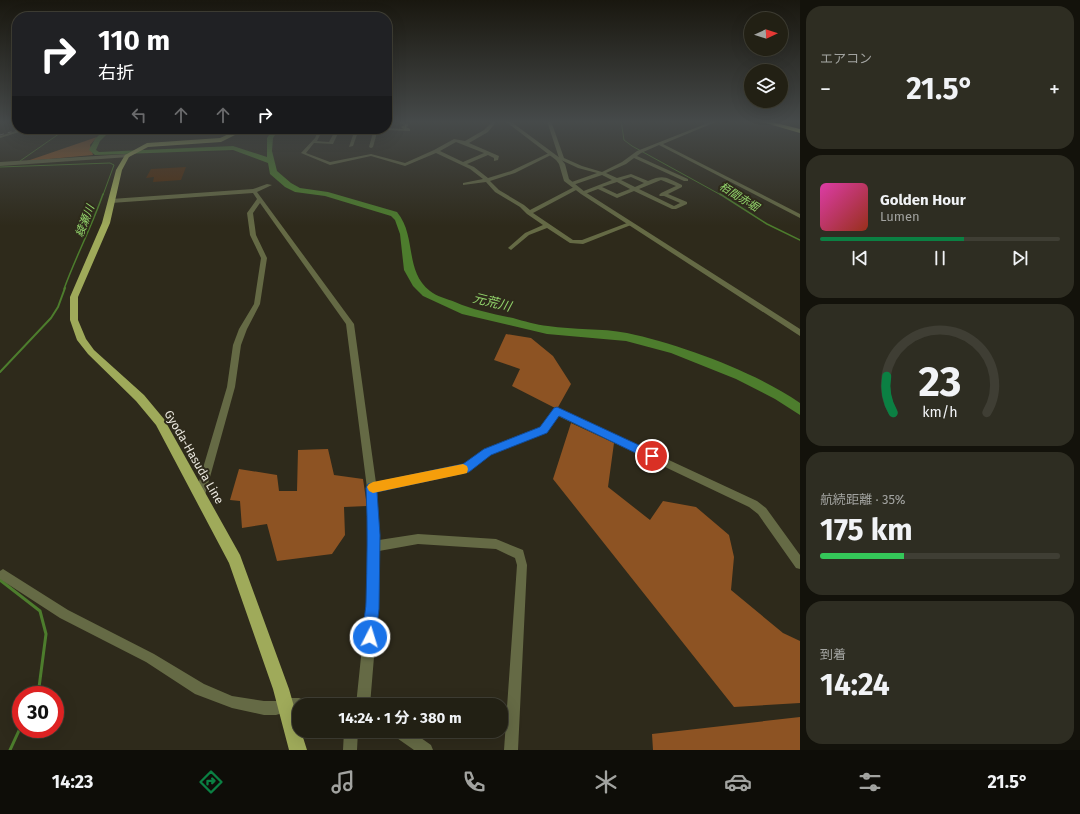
<!DOCTYPE html>
<html lang="ja">
<head>
<meta charset="utf-8">
<style>
  body { margin:0; font-family:"Fira Sans","Noto Sans JP",sans-serif; background:#2e2d22; color:#f1f3f6; height:100vh; display:flex; flex-direction:column; font-size:15px; white-space:nowrap }
  * { box-sizing:border-box; margin:0 }
  p { font-size:13px; color:#a2a3a0 }
  .icon { flex:none; width:22px; height:22px; fill:none; stroke:currentColor; stroke-width:2; stroke-linecap:round; stroke-linejoin:round }
  .map { position:relative; flex:1; overflow:hidden }
  .side { display:flex; flex-direction:column; gap:6px; padding:6px; background:#13120b; width:280px }
  .side>* { flex:none }
  .top-card { position:absolute; left:12px; top:12px; width:380px; height:122px; border-radius:16px; box-shadow:0 4px 16px #0002,0 0 0 1px #3f3e34; background:#202124; color:#fff; overflow:hidden }
  .needle { width:26px; rotate:86deg }
  .controls { position:absolute; left:744px; top:12px; display:grid; gap:8px }
  .controls a { display:grid; place-items:center; width:44px; height:44px; border-radius:50%; background:#222014; box-shadow:0 4px 16px #0002,0 0 0 1px #3f3e34; font-size:20px }
  .speed { position:absolute; left:12px; top:686px; display:flex; gap:8px; font-size:20px; font-weight:700; text-align:center }
  .speed>* { display:grid; place-content:center; width:52px; height:52px; border-radius:50%; background:#222014; box-shadow:0 4px 16px #0002,0 0 0 1px #3f3e34; line-height:1 }
  .speed .limit { border:6px solid #d22; background:#fff; color:#111 }
  .pin { position:absolute; display:grid; place-items:center; width:34px; height:34px; color:#fff; margin:-17px; border:2px solid #fff; border-radius:50%; box-shadow:0 1px 4px #0007 }
  .me { position:absolute; width:44px; margin:-22px; rotate:5deg; stroke-linejoin:round; filter:drop-shadow(0 0 3px #0008) }
  .turn { display:flex; align-items:center; gap:14px; height:84px; padding:0 20px; font-size:18px }
  .turn .icon { width:52px; height:52px; stroke-width:2.5 }
  .turn b { display:block; font-size:28px; line-height:34px }
  .lanes { display:flex; align-items:center; height:38px; padding:0 20px; background:#0003; justify-content:center; gap:20px; direction:ltr }
  .lanes .off { opacity:.35 }
  .big { font-size:30px; font-weight:700; line-height:1.1 }
  .side .tile { flex:1; display:flex; flex-direction:column; justify-content:center; gap:6px; min-width:0; padding:0 14px; border-radius:16px; background:#2e2d22 }
  .side .dial { align-items:center; gap:0 }
  .dial svg { height:104px; overflow:visible; fill:none; stroke:#3f3e34; stroke-width:7; stroke-linecap:round; text-anchor:middle }
  .dial text { fill:#f1f3f6; stroke:none }
  .song { display:flex; align-items:center; gap:12px }
  .cover { width:48px; height:48px; border-radius:6px; background:linear-gradient(135deg,hsl(320 70% 55%),hsl(10 70% 35%)) }
  .played { height:4px; border-radius:2px; background:linear-gradient(90deg,#0b8043 60%,#3f3e34 60%) }
  .keys { display:flex; justify-content:space-around; direction:ltr }
  .heat { display:flex; justify-content:space-between; align-items:center; font-size:22px; direction:ltr }
  .charge { height:6px; border-radius:3px; background:linear-gradient(90deg,#34c759 35%,#3f3e34 0) }
  .trip { position:absolute; left:292px; top:698px; width:216px; height:40px; border-radius:16px; background:#222014; box-shadow:0 4px 16px #0002,0 0 0 1px #3f3e34; font-weight:700; line-height:40px; text-align:center }
  .tabs { display:flex; height:64px; justify-content:space-around; align-items:center; background:#0e0d08; color:#a2a3a0 }
  .tabs .icon { width:28px; height:28px }
  .tabs .active { color:#0b8043 }
  .tabs b { font-size:18px; color:#f1f3f6 }
  main { display:flex; flex:1; min-height:0 }
  .map>svg:first-child { display:block }
  .green { fill:#512d0d }
  .forest { fill:#8d5323 }
  .lines { fill:none; stroke-linecap:round; stroke-linejoin:round }
  .stream-far3 { stroke:#4d7d2d; stroke-width:1 }
  .stream-far2 { stroke:#4d7d2d; stroke-width:1.5 }
  .stream-far1 { stroke:#4d7d2d; stroke-width:2 }
  .stream { stroke:#4d7d2d; stroke-width:3 }
  .river { fill:#4d7d2d; fill-rule:evenodd }
  .minor { fill:#656a45; fill-rule:evenodd }
  .tertiary { fill:#656a45; fill-rule:evenodd }
  .primary { fill:#9faa5a; fill-rule:evenodd }
  .motorway { fill:#b6c361; fill-rule:evenodd }
  .rail { stroke:#878377; stroke-width:1; stroke-dasharray:4 4; stroke-linecap:butt }
  .route { fill:#1a73e8; stroke:#114b97 }
  .slow { fill:#f59e0b }
  .labels { text-anchor:middle; dominant-baseline:central; stroke-width:4; stroke-linejoin:round; paint-order:stroke }
  .far-water-label { font-size:11px; font-style:italic; fill:#93d56c; stroke:#2e2a1b }
  .street-label { font-size:12px; fill:#ebe8df; stroke:#2e2a1b }
  .water-label { font-size:13px; font-style:italic; fill:#93d56c; stroke:#2e2a1b }
</style>
</head>
<body>
<main>
<div class="map">
<svg width="800" height="750" viewBox="0 0 800 750">
  <rect width="100%" height="100%" fill="#2e2a1b"/>
  <path class="green" d="M186 167 181 180 153 182 154 177 146 178 151 169Z"/>
  <path class="forest" d="M97 137 90 145 93 155 27 161Z
    M506 334 531 338 553 356 571 384 557 409 512 386 520 369 494 360Z
    M571 423 614 443 608 487 650 520 663 501 696 507 729 535 734 557 731 590 783 633 800 641V703L734 707 553 479Z
    M328 449 334 475 363 479 367 506 344 507 345 535 332 554 277 561 267 524 242 528 240 501 230 500 239 469 277 475 279 491H297L298 450Z
    M800 717V750H653L652 734Z"/>
  <g class="lines">
    <path class="stream-far3" d="M621 121 624 140 632 146 721 195
      M20 161 66 129
      M0 167 110 163 114 165 103 195"/>
    <path class="stream-far2" d="M720 194 767 224 800 240
      M64 289C76 256 92 226 103 194"/>
    <path class="stream-far1" d="M0 372 51 318 58 307 65 288"/>
    <path class="stream" d="M0 580 40 611 46 634 38 695
      M10 750 21 726"/>
    <path class="river" d="M105 129H112L100 141 96 150 99 152 233 146 267 157V138L273 129H279L273 138 272 151 277 171 291 183 300 188 328 192 397 212C417 236 404 271 430 291 436 296 447 299 455 302 473 310 493 314 513 318 524 321 536 325 548 326 574 330 601 328 627 333 679 344 756 372 800 403V415L775 399 736 379 671 353 626 341 547 334 462 314 423 296 413 286 404 270 400 234 395 220 391 216 325 196 295 192 285 187 270 174 268 163 233 150 95 155 89 150 95 139Z"/>
    <path class="minor" d="M397 121H402L408 124V126L406 127 410 129V131L385 130V129H387V128L403 129 401 127 404 125Z
      M493 121H497L488 132 469 143 499 156 498 160 494 161V158L488 155 467 164 474 167 488 178 511 171 549 153 553 154 515 173 490 181 499 190 524 205 530 210 574 187H578V189L533 213 573 240H582L627 223H631V225L583 244 570 243 547 228 529 235 511 250 508 248 509 247 525 233 543 225 527 214 520 207 495 192 486 182 463 185V183L483 179 470 169 436 153 405 166 371 156 330 165 301 153 315 138 319 129H323L317 141 329 142 336 129H340L333 144 314 143 306 153 330 162 371 154 405 163 434 150 454 139 465 141 484 130ZM456 142 484 153 463 162 440 151Z
      M547 121H551L564 158 582 166 602 172 622 162 637 151 713 121H718L663 144 800 214V218L659 145 641 153 637 156 688 179V181H684L634 158 626 164 606 173 617 178 631 174 648 181C665 174 666 178 682 185V187L668 194 687 202V204L676 209H672L634 191 617 198 598 189 585 194H581V192L612 180 602 175 573 185H569V183L597 173 578 168 561 160H556V158H559ZM631 177 644 183 635 187 621 180ZM661 180 676 186 661 193 659 195 660 196H664L680 203 674 206 639 189ZM617 182 630 189 617 194 602 187Z
      M22 129H29L0 138V136Z
      M355 129H359L353 146 349 147Z
      M374 129H378L373 147 371 148 369 147Z
      M267 184 272 185 257 192 354 324 376 483 464 465 484 449 540 427 554 409 557 408 757 501 766 508 800 555V569L796 568 758 514 749 507 558 416 546 433 490 455 469 472 377 491 379 540 418 534 496 539 523 550 527 565 518 750H504L517 565 515 558 496 549 418 544 379 551 378 609 370 705H356L366 609 369 535 367 488 346 324 260 203 253 213 256 235 267 258 260 304 247 329 241 345 235 387 205 495 203 498 200 500 197 498 195 495 227 387 233 345 239 329 254 304 261 258 250 235 247 213 257 199 253 193 111 203 108 201 111 199 253 189Z
      M3 569 68 610 154 654 204 684 232 696 264 701H276L286 698H299L304 700 306 705H299V712H286L276 715H264L232 708 195 694 146 662 60 618 0 579V571Z
      M344 731H358L357 750H343Z
      M392 731H411L431 745 433 750H414L394 736Z"/>
    <path class="tertiary" d="M505 121H510L560 158 565 164 569 179 585 192 800 329V336L581 194 564 181 559 164 556 160Z
      M127 154 130 156 129 157 0 166V162Z"/>
    <path class="primary" d="M240 129H247L221 142 148 147 129 157 122 170 110 223 78 297V320L86 339 94 350 144 395 164 419 240 555 289 689 299 724V731H301L307 750H289L273 689 229 563 156 425 136 401 88 354 77 340 70 320V297L102 223 116 170 125 155 147 143 220 138Z"/>
    <path class="motorway" d="M759 121H768L800 129V133Z"/>
    <path class="rail" d="M0 135 21 129"/>
  </g>
  <linearGradient id="sky" x2="0" y2="1"><stop stop-color="#19170f"/><stop offset="0.54" stop-color="#464a4a"/><stop offset="1" stop-color="#464a4a" stop-opacity="0"/></linearGradient>
  <rect width="800" height="226" fill="url(#sky)"/>
  <path class="route" d="M557 407 656 453 657 456 656 459H648L559 416 547 433 491 455 469 472 377 492 380 535 379 609 375 642 370 644 365 642C360 630 366 614 366 602 367 564 368 526 366 488L368 484 463 464 484 449 540 427 554 408Z"/>
  <path class="slow" d="M463 464 467 466 468 469 467 473 463 474 373 493 369 491 367 487 369 484 373 482Z"/>
  <g class="labels">
    <g class="far-water-label">
      <text transform="translate(739 197) rotate(32)">栢間赤堀</text>
      <text transform="translate(85 221) rotate(-69)">綾瀬川</text>
    </g>
    <g class="street-label">
      <text transform="translate(194 457) rotate(60)">Gyoda-Hasuda Line</text>
    </g>
    <g class="water-label">
      <text transform="translate(492 302) rotate(14)">元荒川</text>
    </g>
  </g>
</svg>
<div class="controls">
<a><svg class="needle" viewBox="-14 -14 28 28"><path d="M0-13l5 13h-10z" fill="#e53935"/><path d="M0 13l5-13h-10z" fill="#a2a3a0"/></svg></a>
<a><svg class="icon" aria-label="layers" viewBox="0 0 24 24"><path d="M12 4l9 5-9 5-9-5zM3 14l9 5 9-5"/></svg></a>
</div>
<div class="speed"><div class="limit">30</div></div>
<div class="pin" style="left:652px;top:456px;background:#d93025"><svg class="icon" aria-label="arrive" viewBox="0 0 24 24"><path d="M6 21V4h12l-3 4 3 4H6"/></svg></div>
<svg class="me" style="left:370px;top:637px" viewBox="-20 -20 40 40"><circle r="17" fill="#1a73e8" stroke="#fff" stroke-width="3"/><path d="M0-11L8 9 0 5-8 9z" fill="#fff"/></svg>
<div class="trip">14:24 · 1 分 · 380 m</div>
<div class="top-card">
<div class="turn"><svg class="icon" aria-label="right" viewBox="0 0 24 24"><path d="M7 20v-9h11M14 6l5 5-5 5"/></svg><div><b>110 m</b>右折</div></div>
<div class="lanes"><svg class="icon off" aria-label="left" viewBox="0 0 24 24"><path d="M17 20v-9H6M10 6l-5 5 5 5"/></svg><svg class="icon off" aria-label="ahead" viewBox="0 0 24 24"><path d="M12 20V5M6 11l6-6 6 6"/></svg><svg class="icon off" aria-label="ahead" viewBox="0 0 24 24"><path d="M12 20V5M6 11l6-6 6 6"/></svg><svg class="icon" aria-label="right" viewBox="0 0 24 24"><path d="M7 20v-9h11M14 6l5 5-5 5"/></svg></div>
</div>
</div>
<section class="side">
<div class="tile"><p>エアコン</p>
<div class="heat"><a>−</a><b class="big">21.5°</b><a>+</a></div>
</div>
<div class="tile">
<div class="song"><i class="cover"></i><div><b>Golden Hour</b><p>Lumen</p></div></div>
<div class="played"></div>
<div class="keys"><svg class="icon" aria-label="previous" viewBox="0 0 24 24"><path d="M18 5L8 12l10 7zM5 5v14"/></svg><svg class="icon" aria-label="pause" viewBox="0 0 24 24"><path d="M8 5v14M16 5v14"/></svg><svg class="icon" aria-label="next" viewBox="0 0 24 24"><path d="M6 5l10 7-10 7zM19 5v14"/></svg></div>
</div>
<div class="tile dial"><svg viewBox="0 0 100 80">
<path d="M14 69A42 42 0 1 1 86 69"/>
<path d="M14 69A42 42 0 0 1 9 41" stroke="#0b8043"/>
<text x="50" y="56" font-size="32" font-weight="700">23</text>
<text x="50" y="72" font-size="11">km/h</text>
</svg></div>
<div class="tile"><p>航続距離 · 35%</p><b class="big">175 km</b><div class="charge"></div></div>
<div class="tile"><p>到着</p><b class="big">14:24</b></div>
</section>
</main>
<nav class="tabs">
<b>14:23</b>
<svg class="icon active" aria-label="directions" viewBox="0 0 24 24"><path d="M12 3l9 9-9 9-9-9zM9 14v-3h6M13 9l2 2-2 2"/></svg>
<svg class="icon" aria-label="music" viewBox="0 0 24 24"><path d="M9 18V5l10-2v13"/><circle cx="6" cy="18" r="3"/><circle cx="16" cy="16" r="3"/></svg>
<svg class="icon" aria-label="phone" viewBox="0 0 24 24"><path d="M5 4h4l2 5-3 2q2 4 5 5l2-3 5 2v4C11 20 4 13 5 4z"/></svg>
<svg class="icon" aria-label="climate" viewBox="0 0 24 24"><path d="M12 3v18M4 7l16 10M4 17L20 7"/></svg>
<svg class="icon" aria-label="car" viewBox="0 0 24 24"><path d="M5 17H2v-5l4-1 3-4h7l3 4 3 1v5h-3M9 17h6M6 11h13"/><circle cx="7" cy="17" r="2"/><circle cx="17" cy="17" r="2"/></svg>
<svg class="icon" aria-label="filters" viewBox="0 0 24 24"><path d="M4 7h16M4 17h16"/><circle cx="9" cy="7" r="2"/><circle cx="15" cy="17" r="2"/></svg>
<b>21.5°</b>
</nav>
</body>
</html>
